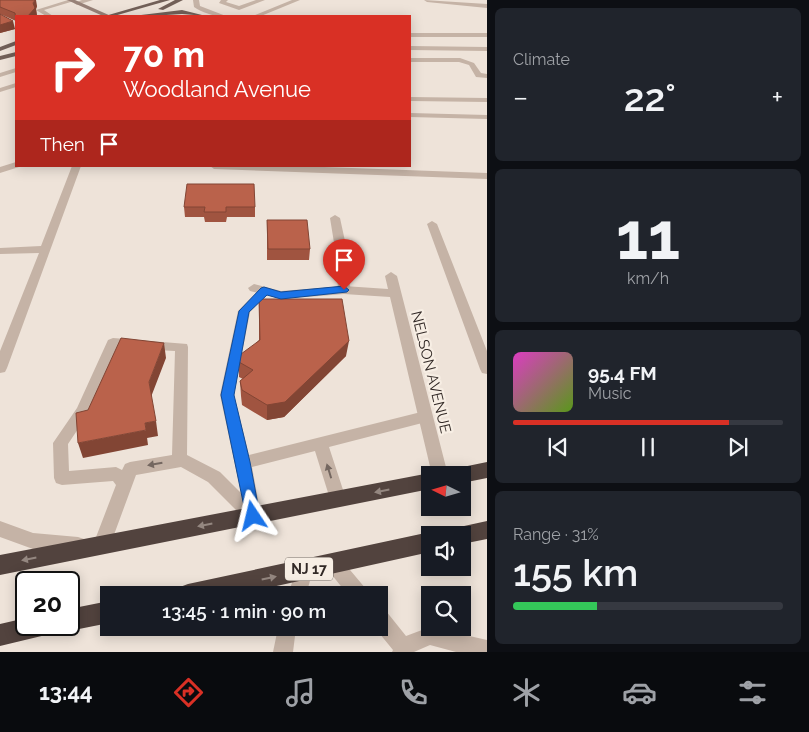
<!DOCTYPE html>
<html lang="en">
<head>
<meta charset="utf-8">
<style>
  body { margin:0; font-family:Raleway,sans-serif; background:#20242c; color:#f1f3f6; height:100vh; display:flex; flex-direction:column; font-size:19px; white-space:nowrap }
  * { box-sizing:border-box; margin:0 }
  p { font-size:16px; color:#9ea1a6 }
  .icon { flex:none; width:28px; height:28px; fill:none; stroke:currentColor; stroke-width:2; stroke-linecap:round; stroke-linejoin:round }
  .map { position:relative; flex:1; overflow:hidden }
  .drawer { display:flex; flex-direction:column; gap:8px; padding:8px; background:#0d0f14; width:322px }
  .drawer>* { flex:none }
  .banner { position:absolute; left:15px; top:15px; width:396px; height:152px; border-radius:0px; box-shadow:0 2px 12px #0003; background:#d93025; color:#fff; overflow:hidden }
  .needle { width:32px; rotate:275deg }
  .controls { position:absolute; left:421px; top:466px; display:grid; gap:10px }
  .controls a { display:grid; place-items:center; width:50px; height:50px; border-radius:0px; background:#171b24; box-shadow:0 2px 12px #0003; font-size:25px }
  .speed { position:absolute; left:15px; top:571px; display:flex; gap:10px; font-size:25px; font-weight:700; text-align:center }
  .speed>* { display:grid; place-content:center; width:65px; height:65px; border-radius:50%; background:#171b24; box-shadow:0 2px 12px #0003; line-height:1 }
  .speed .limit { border:2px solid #111; border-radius:8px; background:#fff; color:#111 }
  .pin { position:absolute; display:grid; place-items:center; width:42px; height:42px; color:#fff; margin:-51px -21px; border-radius:50% 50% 50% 0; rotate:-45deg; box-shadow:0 0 5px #0007 }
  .pin .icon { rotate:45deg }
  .me { position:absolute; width:55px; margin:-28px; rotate:350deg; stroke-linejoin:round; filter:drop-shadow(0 0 4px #0008) }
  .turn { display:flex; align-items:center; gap:18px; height:105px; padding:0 25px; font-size:22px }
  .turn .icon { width:65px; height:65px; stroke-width:2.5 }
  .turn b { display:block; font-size:35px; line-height:42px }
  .then { display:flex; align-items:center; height:48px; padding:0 25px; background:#0003; gap:10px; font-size:19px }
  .big { font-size:38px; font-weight:600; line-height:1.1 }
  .drawer .widget { flex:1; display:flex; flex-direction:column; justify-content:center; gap:8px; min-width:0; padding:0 18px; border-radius:8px; background:#20242c }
  .drawer .dial { align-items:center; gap:0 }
  .dial b { font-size:65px; line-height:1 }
  .song { display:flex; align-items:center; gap:15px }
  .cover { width:60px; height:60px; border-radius:8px; background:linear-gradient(135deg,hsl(310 70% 55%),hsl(90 70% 35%)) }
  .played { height:5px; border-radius:2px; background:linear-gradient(90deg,#d93025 80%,#363941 80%) }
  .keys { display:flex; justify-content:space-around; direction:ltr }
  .heat { display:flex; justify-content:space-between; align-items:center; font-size:28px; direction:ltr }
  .charge { height:8px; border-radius:4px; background:linear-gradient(90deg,#34c759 31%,#363941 0) }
  .trip { position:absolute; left:100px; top:586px; width:288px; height:50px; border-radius:0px; background:#171b24; box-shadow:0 2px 12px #0003; font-weight:600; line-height:50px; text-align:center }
  .tabs { display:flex; height:80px; justify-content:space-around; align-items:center; background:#090b0e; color:#9ea1a6 }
  .tabs .icon { width:35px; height:35px }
  .tabs .selected { color:#d93025 }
  .tabs b { font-size:22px; color:#f1f3f6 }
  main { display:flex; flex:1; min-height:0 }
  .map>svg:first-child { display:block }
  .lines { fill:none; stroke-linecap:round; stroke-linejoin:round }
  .lane { fill:#c5b3a6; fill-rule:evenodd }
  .street { fill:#c5b3a6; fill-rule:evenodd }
  .secondary { fill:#988278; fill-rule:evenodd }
  .primary { fill:#726058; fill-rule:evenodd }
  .highway { fill:#52433e; fill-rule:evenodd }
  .wall { fill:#a05440 }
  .shaded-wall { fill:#824534 }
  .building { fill:#ba624b; stroke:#824534 }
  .oneway { fill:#746760 }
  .oneway2 { fill:#948780 }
  .route { fill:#1a73e8; stroke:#114b97 }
  .labels { text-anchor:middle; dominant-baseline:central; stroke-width:4.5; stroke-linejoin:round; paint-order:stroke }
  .shield { fill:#f7eee4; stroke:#6d645f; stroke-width:1 }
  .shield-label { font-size:14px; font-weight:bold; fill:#322926 }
  .street-label { font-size:15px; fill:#322926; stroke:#f7eee4 }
</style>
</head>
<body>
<main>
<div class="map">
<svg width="487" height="652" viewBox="0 0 487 652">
  <rect width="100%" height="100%" fill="#eee3d9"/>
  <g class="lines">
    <path class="lane" d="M68 0 74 1 44 10 53 16H46L36 10Z
      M82 0H93L77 5 74 3Z
      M193 0H199L200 6 226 16C215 17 203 13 194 7Z
      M221 0H228L226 2 239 6 256 0H265L239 10 219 3Z
      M292 0H300L261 16H253Z
      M424 0 487 4V8L427 2Z
      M410 33H487V37H410Z
      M410 46 487 47V51L410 50Z
      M410 58H460L474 63 481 73 487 74V78L476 77 469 65 459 62H410Z
      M16 68V72L0 77V73Z
      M16 83V87L0 92V88Z
      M410 97 487 98V102L410 101Z
      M410 113 487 115V119L410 117Z
      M16 162V166L19 167 0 173V167Z
      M72 166H81L7 368 5 372 0 373V351L39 253 0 254V248L41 246Z
      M210 166H297L487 173V179L214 169Z
      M335 215 340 218 348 255 350 290 344 294 338 290 336 255 330 218Z
      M432 221 437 224 487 351V374L482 373 480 369 427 224Z
      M265 287 271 291 250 312 234 395 249 455 425 411 430 413 432 417 430 421 329 447 346 499 344 504 338 506 332 504 330 499 315 451 252 467 261 516 259 521 253 524 247 521 208 482 181 467 136 475 108 551 102 553 96 551 93 545 116 485 113 481 62 485 56 483 54 478 53 443 77 408 108 340 113 338 187 344 188 347 187 455 220 472 241 493 220 395 238 311 261 288ZM117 348 175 351 172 455 130 462 125 464 122 470 116 467 69 471 68 444 90 411Z
      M0 521 33 533 78 537 84 539 87 545 84 551 78 553 33 549 0 537Z
      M334 556 340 558 366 589 369 595H348L328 570 325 564 328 558Z
      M304 561 310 564 313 570 306 595H288L298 564Z
      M379 609 386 611 406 636 430 627 487 640V652H456L430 645 414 652H392L393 650 375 628H379Z
      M278 628H296L293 652H273Z"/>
    <path class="street" d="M391 272 397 276 448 475H432L390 297 344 294 281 299 250 291 248 288 254 284 281 291 344 286 388 289 385 276Z"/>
    <path class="secondary" d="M67 0H75L111 16H103Z"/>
    <path class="primary" d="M160 0H170L114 16H105Z
      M175 0H183L163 10 158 9Z
      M182 10 206 16 182 14 151 16 141 15Z
      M16 41V45L0 51V47Z
      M16 52V56L0 60V56Z"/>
    <path class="highway" d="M487 462V478L462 483V475H451L453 469Z
      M430 473 436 475H430V489L0 575V555Z
      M487 521V539L462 544V535H452L455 528Z
      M430 532 437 535H430V552L236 595H177L180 587 188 584Z
      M109 601V623L69 631 61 628 60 625H69V609Z
      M26 618V625H57L54 633 0 646V624Z"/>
  </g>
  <path class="wall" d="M0 0 37 6 36 9 37 16H16V23V21L0 14 15 29 0 33Z
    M184 207H255V217H227L226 222H205L204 217H185Z
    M267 220 310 249 309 260H267Z
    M259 299 346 356 284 417 267 420 242 405 241 396 240 381 243 379 239 377V362L259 340Z"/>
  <path class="shaded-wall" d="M35 0H36L37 6 36 9 37 16H28L33 3Z
    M13 21 15 29 0 33V25Z
    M349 341 346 356 284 417 267 420V405Z
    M164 343 166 358 151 397 149 382Z
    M156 421 158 436 147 438 145 423Z
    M146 430 148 445 83 458 78 443Z"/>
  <path class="building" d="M0 0H35L33 3 35 8 28 16H16V21L15 13 0 7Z
    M0 14 13 21 0 25Z
    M187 184H254L255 207H226V212H204L205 207H184Z
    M267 220H307L310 249H268Z
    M259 299H342L349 341 285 402 267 405 242 390 240 381 253 370 239 362 241 354 260 340Z
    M121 338 164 343 149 382 156 421 145 423 146 430 78 443 76 413 88 410Z"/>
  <defs><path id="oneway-solid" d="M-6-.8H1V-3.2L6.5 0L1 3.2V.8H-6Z" transform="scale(1.25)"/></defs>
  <g class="oneway">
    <use href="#oneway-solid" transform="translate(155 464) rotate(170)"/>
    <use href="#oneway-solid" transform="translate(329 471) rotate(-107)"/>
  </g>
  <g class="oneway2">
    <use href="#oneway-solid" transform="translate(382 491) rotate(169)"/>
    <use href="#oneway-solid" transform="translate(205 525) rotate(169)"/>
    <use href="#oneway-solid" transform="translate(29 559) rotate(169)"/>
    <use href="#oneway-solid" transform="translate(269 578) rotate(-12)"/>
  </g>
  <path class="route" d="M344 286 349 290 347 292 281 299 267 295 249 312 234 395 250 462 260 516 258 521 253 523 247 521 221 395 239 311 261 288 264 287 281 292Z"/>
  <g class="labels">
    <rect class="shield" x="285" y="557.5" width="48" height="23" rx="4"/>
    <g class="shield-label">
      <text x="309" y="569">NJ 17</text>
    </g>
    <g class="street-label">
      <text transform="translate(431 372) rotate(76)">NELSON AVENUE</text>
    </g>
  </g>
</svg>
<div class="controls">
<a><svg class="needle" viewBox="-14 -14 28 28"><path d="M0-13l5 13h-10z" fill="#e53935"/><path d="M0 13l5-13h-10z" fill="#9ea1a6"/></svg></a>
<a><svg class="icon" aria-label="sound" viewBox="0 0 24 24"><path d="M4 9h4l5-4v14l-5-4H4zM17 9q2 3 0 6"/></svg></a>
<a><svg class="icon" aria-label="search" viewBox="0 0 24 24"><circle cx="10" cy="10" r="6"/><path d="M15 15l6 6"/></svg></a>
</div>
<div class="speed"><div class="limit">20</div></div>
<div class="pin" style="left:344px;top:290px;background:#d93025"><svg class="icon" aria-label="arrive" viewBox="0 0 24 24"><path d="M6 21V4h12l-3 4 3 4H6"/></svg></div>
<svg class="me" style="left:253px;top:516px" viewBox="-20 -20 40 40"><path d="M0-17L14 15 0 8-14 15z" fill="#1a73e8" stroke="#fff" stroke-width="4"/></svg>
<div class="trip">13:45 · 1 min · 90 m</div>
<div class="banner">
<div class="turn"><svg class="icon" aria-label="right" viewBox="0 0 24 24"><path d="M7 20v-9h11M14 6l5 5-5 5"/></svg><div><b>70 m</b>Woodland Avenue</div></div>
<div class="then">Then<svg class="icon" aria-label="arrive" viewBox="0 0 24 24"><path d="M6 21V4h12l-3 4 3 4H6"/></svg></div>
</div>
</div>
<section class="drawer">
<div class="widget"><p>Climate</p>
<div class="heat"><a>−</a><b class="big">22°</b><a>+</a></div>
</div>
<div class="widget dial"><b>11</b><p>km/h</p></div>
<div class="widget">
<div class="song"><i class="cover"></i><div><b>95.4 FM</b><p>Music</p></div></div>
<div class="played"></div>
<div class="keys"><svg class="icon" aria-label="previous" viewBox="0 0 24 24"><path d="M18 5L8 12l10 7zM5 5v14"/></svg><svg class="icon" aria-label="pause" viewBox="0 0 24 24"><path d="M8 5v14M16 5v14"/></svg><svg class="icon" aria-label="next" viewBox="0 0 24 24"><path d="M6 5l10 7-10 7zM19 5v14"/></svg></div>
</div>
<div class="widget"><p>Range · 31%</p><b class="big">155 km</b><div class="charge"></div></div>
</section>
</main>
<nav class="tabs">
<b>13:44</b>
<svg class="icon selected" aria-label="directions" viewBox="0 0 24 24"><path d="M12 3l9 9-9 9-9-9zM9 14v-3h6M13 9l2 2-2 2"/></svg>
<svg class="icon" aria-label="music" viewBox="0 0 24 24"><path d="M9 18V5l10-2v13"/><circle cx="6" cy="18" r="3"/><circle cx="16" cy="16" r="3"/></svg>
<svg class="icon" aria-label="phone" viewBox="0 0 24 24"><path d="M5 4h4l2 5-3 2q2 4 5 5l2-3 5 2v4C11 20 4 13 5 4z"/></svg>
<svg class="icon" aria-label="climate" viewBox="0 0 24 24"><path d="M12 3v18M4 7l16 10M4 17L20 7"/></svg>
<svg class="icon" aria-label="car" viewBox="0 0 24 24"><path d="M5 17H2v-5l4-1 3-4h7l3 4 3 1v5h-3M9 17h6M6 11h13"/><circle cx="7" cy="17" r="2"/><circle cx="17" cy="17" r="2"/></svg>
<svg class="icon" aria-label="filters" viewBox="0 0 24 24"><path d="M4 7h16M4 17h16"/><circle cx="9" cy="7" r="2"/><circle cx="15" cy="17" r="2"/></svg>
</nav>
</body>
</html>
